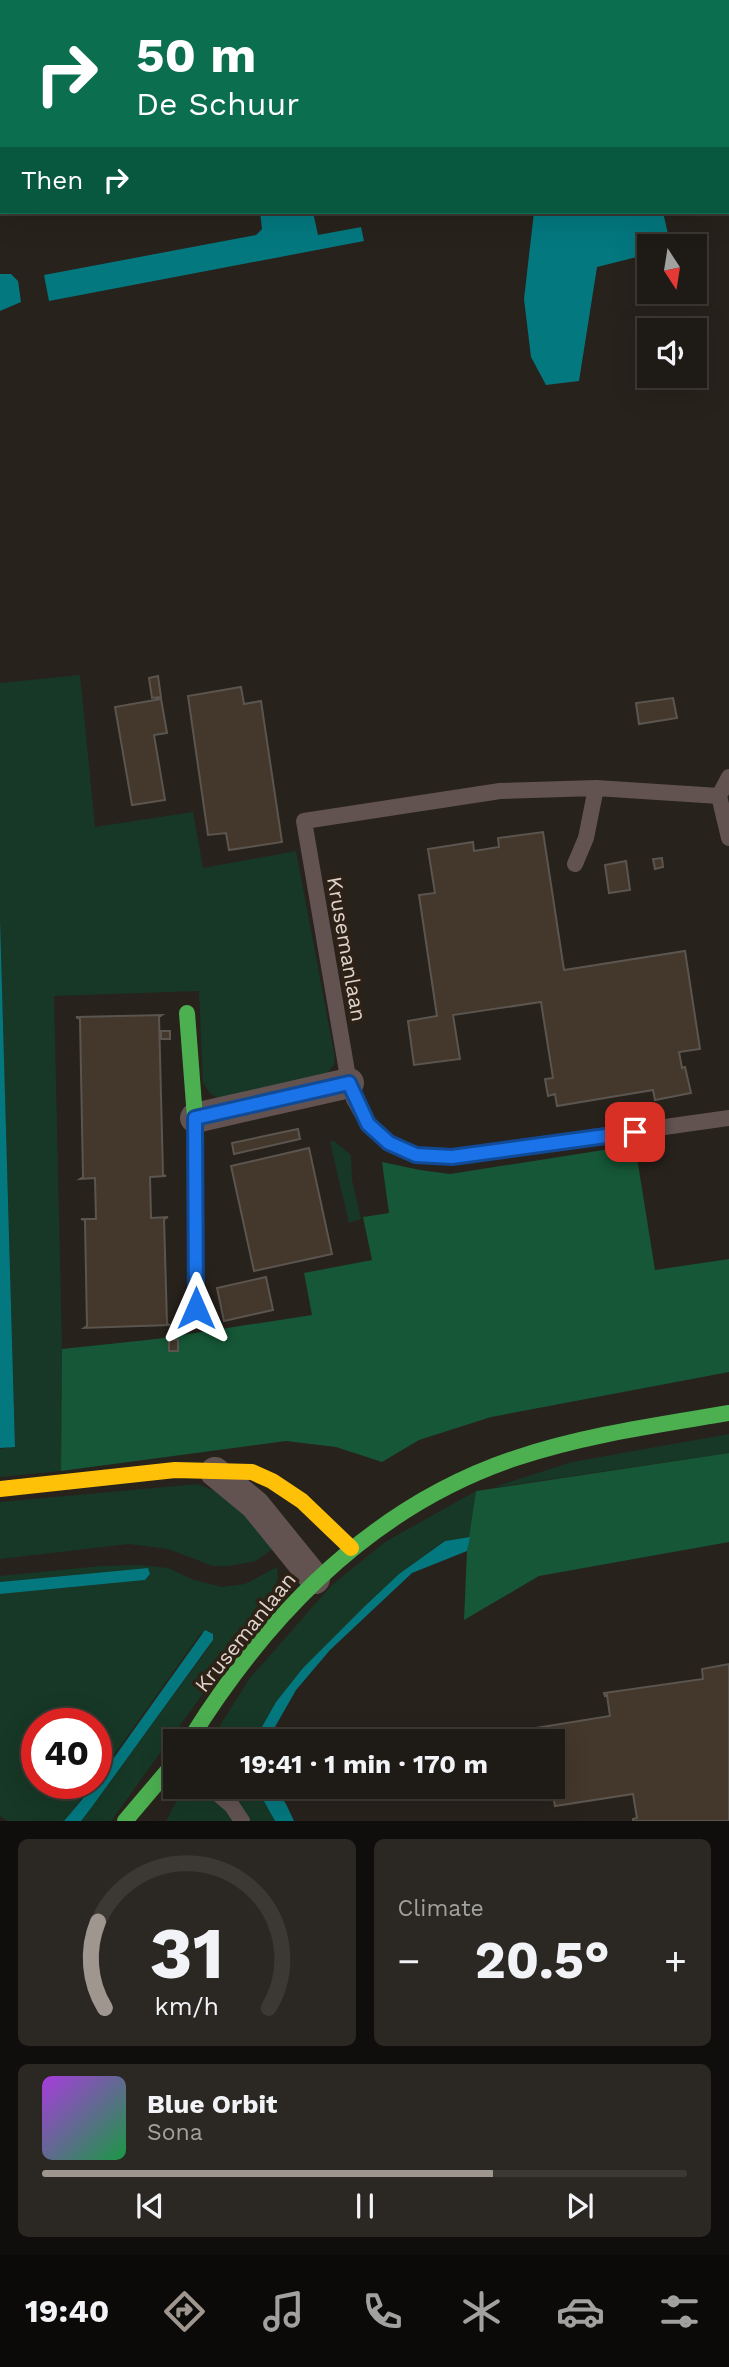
<!DOCTYPE html>
<html lang="en">
<head>
<meta charset="utf-8">
<style>
  body { margin:0; font-family:"Work Sans",sans-serif; background:#2b2722; color:#f1f3f6; height:100vh; display:flex; flex-direction:column; font-size:26px; white-space:nowrap }
  * { box-sizing:border-box; margin:0 }
  p { font-size:23px; color:#a1a1a0 }
  .icon { flex:none; width:38px; height:38px; fill:none; stroke:currentColor; stroke-width:2; stroke-linecap:round; stroke-linejoin:round }
  .map { position:relative; height:1821px; overflow:hidden }
  .panel { display:flex; flex-direction:column; gap:18px; padding:18px; background:#100e0c; flex:1 }
  .panel>* { flex:none }
  .banner { position:absolute; left:0px; top:0px; width:730px; height:214px; box-shadow:0 7px 28px #0002,0 0 0 2px #3c3834; background:#0b6e4f; color:#fff; overflow:hidden }
  .needle { width:46px; rotate:168deg }
  .tools { position:absolute; left:637px; top:234px; display:grid; gap:14px }
  .tools a { display:grid; place-items:center; width:70px; height:70px; border-radius:0px; background:#1e1a15; box-shadow:0 7px 28px #0002,0 0 0 2px #3c3834; font-size:35px }
  .speed { position:absolute; left:21px; top:1708px; display:flex; gap:14px; font-size:35px; font-weight:700; text-align:center }
  .speed>* { display:grid; place-content:center; width:91px; height:91px; border-radius:50%; background:#1e1a15; box-shadow:0 7px 28px #0002,0 0 0 2px #3c3834; line-height:1 }
  .speed .limit { border:10px solid #d22; background:#fff; color:#111 }
  .pin { position:absolute; display:grid; place-items:center; width:60px; height:60px; color:#fff; margin:-30px; border-radius:14px; box-shadow:0 4px 10px #0006 }
  .me { position:absolute; width:77px; margin:-38px; rotate:0deg; stroke-linejoin:round; filter:drop-shadow(0 0 5px #0008) }
  .turn { display:flex; align-items:center; gap:24px; height:147px; padding:0 21px; font-size:32px }
  .turn .icon { width:91px; height:91px; stroke-width:2.5 }
  .turn b { display:block; font-size:49px; line-height:60px }
  .then { display:flex; align-items:center; height:66px; padding:0 21px; background:#0003; gap:14px; font-size:26px }
  .big { font-size:52px; font-weight:700; line-height:1.1 }
  .panel .tile { flex:1; display:flex; flex-direction:column; justify-content:center; gap:10px; min-width:0; padding:0 24px; border-radius:10px; background:#2b2722 }
  .panel .dial { align-items:center; gap:0 }
  .dial svg { height:182px; overflow:visible; fill:none; stroke:#3c3834; stroke-width:7; stroke-linecap:round; text-anchor:middle }
  .dial text { fill:#f1f3f6; stroke:none }
  .song { display:flex; align-items:center; gap:21px }
  .cover { width:84px; height:84px; border-radius:10px; background:linear-gradient(135deg,hsl(280 70% 55%),hsl(140 70% 35%)) }
  .played { height:7px; border-radius:4px; background:linear-gradient(90deg,#9e968f 70%,#3c3834 70%) }
  .keys { display:flex; justify-content:space-around; direction:ltr }
  .heat { display:flex; justify-content:space-between; align-items:center; font-size:38px; direction:ltr }
  .panel .tiles { flex:1; display:grid; gap:18px; grid-template-columns:1fr 1fr }
  .tile:last-child { grid-column:span 2 }
  .trip { position:absolute; left:163px; top:1729px; width:402px; height:70px; border-radius:0px; background:#1e1a15; box-shadow:0 7px 28px #0002,0 0 0 2px #3c3834; font-weight:700; line-height:70px; text-align:center }
  .dock { display:flex; height:112px; justify-content:space-around; align-items:center; background:#0c0a08; color:#a1a1a0 }
  .dock .icon { width:49px; height:49px }
  .dock .active { color:#9e968f }
  .dock b { font-size:32px; color:#f1f3f6 }
  .map>svg:first-child { display:block }
  .green { fill:#173826 }
  .forest { fill:#155736 }
  .water { fill:#04787f }
  .building { fill:#44372b; stroke:#5b554f; stroke-width:2 }
  .lines { fill:none; stroke-linecap:round; stroke-linejoin:round }
  .lane { stroke:#625350; stroke-width:16 }
  .street { stroke:#625350; stroke-width:30 }
  .fast { stroke:#4caf50; stroke-width:16 }
  .slow { stroke:#ffc107; stroke-width:16 }
  .route-casing { stroke:#114b97; stroke-width:18 }
  .route { stroke:#1a73e8; stroke-width:12 }
  .labels { text-anchor:middle; dominant-baseline:central; stroke-width:7; stroke-linejoin:round; paint-order:stroke }
  .street-label { font-size:21px; fill:#ded4cd; stroke:#2e2116 }
</style>
</head>
<body>
<div class="map">
<svg width="729" height="1821" viewBox="0 0 729 1821">
  <rect width="100%" height="100%" fill="#28221c"/>
  <path class="green" d="M80 675 95 827 193 812 203 868 296 851 335 1058 334 1064 327 1074 218 1098 211 1094 203 1083 199 991 54 996 62 1349 61 1471 0 1477V1449L15 1446 0 918V683Z
    M334 1141 351 1155 352 1180 361 1219 349 1223 330 1142Z
    M729 1434V1453L491 1488 572 1462Z
    M198 1484 227 1496 275 1547 256 1561 229 1566H213L168 1549 129 1544 0 1559V1502Z
    M476 1491 470 1537 444 1541 399 1574 365 1606 303 1668 276 1702 254 1741H210L250 1678 331 1586 385 1542Z
    M138 1565 168 1568 194 1580 222 1587 245 1584 277 1567 278 1578 267 1605 111 1821H81L212 1643 201 1633 96 1780V1724H37V1783H94L64 1821H8L0 1816V1594L145 1580 150 1574 148 1568 0 1582V1576L101 1566Z
    M184 1787H256L275 1821H166Z"/>
  <path class="forest" d="M635 1145 655 1270 729 1259V1372L491 1417 419 1440 382 1462 336 1447 286 1441 61 1471 62 1349 156 1339 312 1315 304 1273 372 1260 363 1217 389 1213 382 1162 420 1170 450 1174Z
    M729 1453V1542L539 1576 464 1620 467 1551 476 1491Z"/>
  <path class="water" d="M260 212H313L318 235 361 227 364 241 49 301 44 275 256 235 262 229Z
    M534 212H663L671 247H649V254L597 267 579 381 546 385 531 357 524 299Z
    M0 274H11L18 281 21 302 0 311Z
    M0 918 15 1447 0 1448Z
    M470 1537 467 1551 412 1573 330 1650 296 1690 267 1741H254L276 1702 303 1668 365 1606 399 1574 445 1541Z
    M148 1568 150 1574 145 1580 0 1594V1582Z
    M205 1630 213 1634V1640L91 1808 81 1821H64L96 1783Z
    M256 1787H274L286 1804 294 1821H275Z"/>
  <path class="building" d="M158 676 161 697 152 698 149 678Z
    M241 687 244 704 261 701 282 842 229 850 226 833 208 835 188 696Z
    M673 698 677 718 639 724 636 703Z
    M161 699 167 733 154 735 165 800 132 805 115 707Z
    M543 832 564 970 685 951 700 1049 679 1052 682 1068 685 1067 691 1093 655 1100 653 1090 557 1106 555 1094 548 1096 545 1079 553 1078 541 1002 453 1015 460 1059 414 1065 408 1021 437 1016 419 895 435 893 428 849 473 842 474 851 499 847 498 838Z
    M662 858 663 867 655 869 653 859Z
    M626 861 630 890 609 893 605 865Z
    M162 1015 159 1017 163 1175 166 1176 150 1177 151 1218 168 1217 164 1219 167 1324 170 1325 84 1328 87 1326 85 1220 81 1219H96L95 1178 80 1179 83 1177 80 1019 76 1017Z
    M161 1031H170V1039H161Z
    M298 1129 300 1139 234 1154 232 1143Z
    M309 1148 332 1254 254 1271 231 1166Z
    M266 1277 273 1310 224 1321 217 1288Z
    M169 1339 178 1340V1351H169Z
    M729 1664V1821H633V1819L637 1818 633 1794 555 1806 553 1795 539 1797 541 1787H553V1741H534L532 1733 529 1734V1729L610 1716 607 1695 605 1696 604 1693 703 1679 702 1669Z"/>
  <g class="lines">
    <path class="lane" d="M729 777 719 796 729 838
      M719 796 596 788 500 791 304 821 349 1083 354 1099 368 1124 389 1143 416 1155 452 1157 729 1118
      M575 864 586 838 596 788
      M210 1787 232 1806 242 1821"/>
    <path class="street" d="M195 1118 349 1083
      M215 1472 255 1505 315 1579"/>
    <path class="fast" d="M187 1013 195 1118 196 1308
      M189 1741C267 1615 372 1506 516 1458 584 1435 658 1425 729 1413
      M125 1821 175 1762"/>
    <path class="slow" d="M0 1489 175 1470 252 1472 272 1481 302 1501 351 1548"/>
  </g>
  <g class="lines">
    <defs>
      <path id="route" d="M196 1308 195 1118 349 1083 368 1124 389 1143 416 1155 452 1157 635 1132"/>
    </defs>
    <use href="#route" class="route-casing"/>
    <use href="#route" class="route"/>
  </g>
  <g class="labels">
    <g class="street-label">
      <text transform="translate(347 949) rotate(80)">Krusemanlaan</text>
      <text transform="translate(245 1632) rotate(-51)">Krusemanlaan</text>
    </g>
  </g>
</svg>
<div class="tools">
<a><svg class="needle" viewBox="-14 -14 28 28"><path d="M0-13l5 13h-10z" fill="#e53935"/><path d="M0 13l5-13h-10z" fill="#a1a1a0"/></svg></a>
<a><svg class="icon" aria-label="sound" viewBox="0 0 24 24"><path d="M4 9h4l5-4v14l-5-4H4zM17 9q2 3 0 6"/></svg></a>
</div>
<div class="speed"><div class="limit">40</div></div>
<div class="pin" style="left:635px;top:1132px;background:#d93025"><svg class="icon" aria-label="arrive" viewBox="0 0 24 24"><path d="M6 21V4h12l-3 4 3 4H6"/></svg></div>
<svg class="me" style="left:196px;top:1308px" viewBox="-20 -20 40 40"><path d="M0-17L14 15 0 8-14 15z" fill="#1a73e8" stroke="#fff" stroke-width="4"/></svg>
<div class="trip">19:41 · 1 min · 170 m</div>
<div class="banner">
<div class="turn"><svg class="icon" aria-label="right" viewBox="0 0 24 24"><path d="M7 20v-9h11M14 6l5 5-5 5"/></svg><div><b>50 m</b>De Schuur</div></div>
<div class="then">Then<svg class="icon" aria-label="right" viewBox="0 0 24 24"><path d="M7 20v-9h11M14 6l5 5-5 5"/></svg></div>
</div>
</div>
<section class="panel">
<div class="tiles">
<div class="tile dial"><svg viewBox="0 0 100 80">
<path d="M14 69A42 42 0 1 1 86 69"/>
<path d="M14 69A42 42 0 0 1 11 31" stroke="#9e968f"/>
<text x="50" y="56" font-size="32" font-weight="700">31</text>
<text x="50" y="72" font-size="11">km/h</text>
</svg></div>
<div class="tile"><p>Climate</p>
<div class="heat"><a>−</a><b class="big">20.5°</b><a>+</a></div>
</div>
<div class="tile">
<div class="song"><i class="cover"></i><div><b>Blue Orbit</b><p>Sona</p></div></div>
<div class="played"></div>
<div class="keys"><svg class="icon" aria-label="previous" viewBox="0 0 24 24"><path d="M18 5L8 12l10 7zM5 5v14"/></svg><svg class="icon" aria-label="pause" viewBox="0 0 24 24"><path d="M8 5v14M16 5v14"/></svg><svg class="icon" aria-label="next" viewBox="0 0 24 24"><path d="M6 5l10 7-10 7zM19 5v14"/></svg></div>
</div>
</div>
</section>
<nav class="dock">
<b>19:40</b>
<svg class="icon active" aria-label="directions" viewBox="0 0 24 24"><path d="M12 3l9 9-9 9-9-9zM9 14v-3h6M13 9l2 2-2 2"/></svg>
<svg class="icon" aria-label="music" viewBox="0 0 24 24"><path d="M9 18V5l10-2v13"/><circle cx="6" cy="18" r="3"/><circle cx="16" cy="16" r="3"/></svg>
<svg class="icon" aria-label="phone" viewBox="0 0 24 24"><path d="M5 4h4l2 5-3 2q2 4 5 5l2-3 5 2v4C11 20 4 13 5 4z"/></svg>
<svg class="icon" aria-label="climate" viewBox="0 0 24 24"><path d="M12 3v18M4 7l16 10M4 17L20 7"/></svg>
<svg class="icon" aria-label="car" viewBox="0 0 24 24"><path d="M5 17H2v-5l4-1 3-4h7l3 4 3 1v5h-3M9 17h6M6 11h13"/><circle cx="7" cy="17" r="2"/><circle cx="17" cy="17" r="2"/></svg>
<svg class="icon" aria-label="filters" viewBox="0 0 24 24"><path d="M4 7h16M4 17h16"/><circle cx="9" cy="7" r="2"/><circle cx="15" cy="17" r="2"/></svg>
</nav>
</body>
</html>
